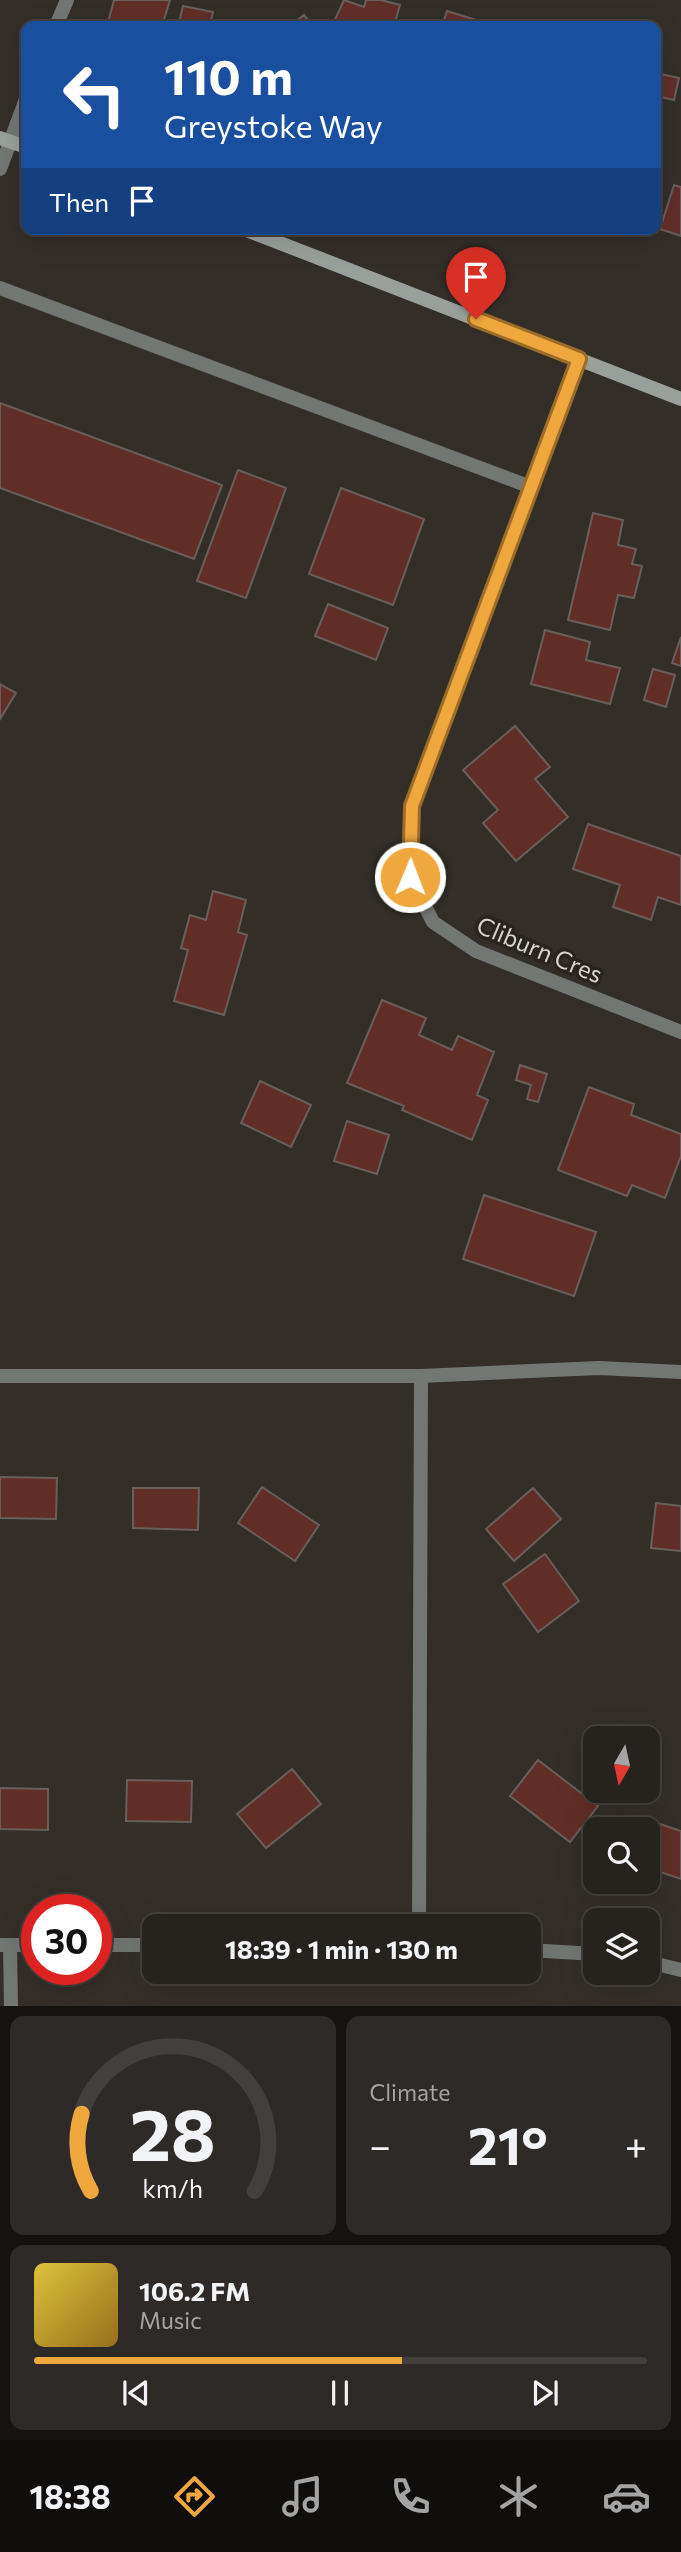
<!DOCTYPE html>
<html lang="en">
<head>
<meta charset="utf-8">
<style>
  body { margin:0; font-family:Commissioner,sans-serif; background:#2e2a27; color:#f1f3f6; height:100vh; display:flex; flex-direction:column; font-size:26px; white-space:nowrap }
  * { box-sizing:border-box; margin:0 }
  p { font-size:23px; color:#a4a4a4 }
  .icon { flex:none; width:38px; height:38px; fill:none; stroke:currentColor; stroke-width:2; stroke-linecap:round; stroke-linejoin:round }
  .map { position:relative; height:2006px; overflow:hidden }
  .panel { display:flex; flex-direction:column; gap:10px; padding:10px; background:#151310; flex:1 }
  .panel>* { flex:none }
  .top-card { position:absolute; left:21px; top:21px; width:640px; height:214px; border-radius:14px; box-shadow:0 7px 28px #0002,0 0 0 2px #423f3c; background:#1a4fa0; color:#fff; overflow:hidden }
  .needle { width:46px; rotate:189deg }
  .buttons { position:absolute; left:583px; top:1726px; display:grid; gap:14px }
  .buttons a { display:grid; place-items:center; width:77px; height:77px; border-radius:14px; background:#26221e; box-shadow:0 7px 28px #0002,0 0 0 2px #423f3c; font-size:35px }
  .speed { position:absolute; left:21px; top:1894px; display:flex; gap:14px; font-size:35px; font-weight:700; text-align:center }
  .speed>* { display:grid; place-content:center; width:91px; height:91px; border-radius:50%; background:#26221e; box-shadow:0 7px 28px #0002,0 0 0 2px #423f3c; line-height:1 }
  .speed .limit { border:10px solid #d22; background:#fff; color:#111 }
  .pin { position:absolute; display:grid; place-items:center; width:60px; height:60px; color:#fff; margin:-72px -30px; border-radius:50% 50% 50% 0; rotate:-45deg; box-shadow:0 0 7px #0007 }
  .pin .icon { rotate:45deg }
  .me { position:absolute; width:77px; margin:-38px; rotate:1deg; stroke-linejoin:round; filter:drop-shadow(0 0 5px #0008) }
  .turn { display:flex; align-items:center; gap:24px; height:147px; padding:0 28px; font-size:32px }
  .turn .icon { width:91px; height:91px; stroke-width:2.5 }
  .turn b { display:block; font-size:49px; line-height:60px }
  .then { display:flex; align-items:center; height:66px; padding:0 28px; background:#0003; gap:14px; font-size:26px }
  .big { font-size:52px; font-weight:700; line-height:1.1 }
  .panel .tile { flex:1; display:flex; flex-direction:column; justify-content:center; gap:10px; min-width:0; padding:0 24px; border-radius:14px; background:#2e2a27 }
  .panel .dial { align-items:center; gap:0 }
  .dial svg { height:182px; overflow:visible; fill:none; stroke:#423f3c; stroke-width:7; stroke-linecap:round; text-anchor:middle }
  .dial text { fill:#f1f3f6; stroke:none }
  .song { display:flex; align-items:center; gap:21px }
  .cover { width:84px; height:84px; border-radius:10px; background:linear-gradient(135deg,hsl(50 70% 55%),hsl(40 70% 35%)) }
  .played { height:7px; border-radius:4px; background:linear-gradient(90deg,#efa73e 60%,#423f3c 60%) }
  .keys { display:flex; justify-content:space-around; direction:ltr }
  .heat { display:flex; justify-content:space-between; align-items:center; font-size:38px; direction:ltr }
  .panel .tiles { flex:1; display:grid; gap:10px; grid-template-columns:1fr 1fr }
  .tile:last-child { grid-column:span 2 }
  .trip { position:absolute; left:142px; top:1914px; width:399px; height:70px; border-radius:14px; background:#26221e; box-shadow:0 7px 28px #0002,0 0 0 2px #423f3c; font-weight:700; line-height:70px; text-align:center }
  .tabs { display:flex; height:112px; justify-content:space-around; align-items:center; background:#0f0e0c; color:#a4a4a4 }
  .tabs .icon { width:49px; height:49px }
  .tabs .on { color:#efa73e }
  .tabs b { font-size:32px; color:#f1f3f6 }
  .map>svg:first-child { display:block }
  .building { fill:#612e27; stroke:#685e5c; stroke-width:2 }
  .lines { fill:none; stroke-linecap:round; stroke-linejoin:round }
  .lane { stroke:#737774; stroke-width:14 }
  .street { stroke:#737774; stroke-width:14 }
  .secondary { stroke:#999f9a; stroke-width:14 }
  .route-casing { stroke:#9b6d28; stroke-width:18 }
  .route { stroke:#efa73e; stroke-width:12 }
  .labels { text-anchor:middle; dominant-baseline:central; stroke-width:7; stroke-linejoin:round; paint-order:stroke }
  .street-label { font-size:24px; fill:#d7d4d0; stroke:#29251e }
</style>
</head>
<body>
<div class="map">
<svg width="681" height="2006" viewBox="0 0 681 2006">
  <rect width="100%" height="100%" fill="#332e28"/>
  <path class="building" d="M114 0H170L162 26H107Z
    M344 0 364 7 366 0H381L400 5 394 26H332Z
    M183 6 213 12 210 26H178Z
    M447 11 476 20 474 26H442Z
    M304 15 313 26H290Z
    M656 73 679 78 674 100 656 96Z
    M674 185 681 187V236L660 229Z
    M0 403 222 485 194 559 0 488Z
    M238 470 286 488 246 598 197 581Z
    M341 488 424 519 393 605 309 574Z
    M593 513 623 520 618 545 636 549 632 564 642 566 634 598 618 595 610 630 568 620Z
    M328 604 388 628 376 660 315 636Z
    M545 630 590 642 586 660 620 668 610 704 531 684Z
    M681 637V666L672 663Z
    M653 669 675 675 666 707 644 700Z
    M0 684 16 693 0 719Z
    M515 726 550 767 535 779 568 817 516 861 483 823 498 810 463 770Z
    M588 824 681 856V905L658 897 651 920 613 907 620 885 573 869Z
    M213 891 246 900 238 932 247 935 224 1015 174 1001 188 950 181 948 190 915 206 920Z
    M382 1000 426 1018 419 1035 452 1050 458 1036 494 1052 477 1095 488 1100 472 1140 402 1110 404 1106 347 1083Z
    M520 1065 547 1074 538 1102 527 1099 531 1085 516 1080Z
    M260 1081 311 1105 291 1147 241 1123Z
    M589 1087 634 1104 631 1115 681 1134V1156L665 1198 632 1185 627 1196 558 1170Z
    M347 1121 389 1135 377 1174 334 1161Z
    M484 1195 596 1232 574 1296 463 1259Z
    M0 1477 57 1478 56 1519 0 1518Z
    M262 1487 319 1525 295 1561 238 1523Z
    M133 1488H199L198 1530 133 1528Z
    M533 1488 561 1519 514 1561 486 1529Z
    M656 1503 681 1506V1551L651 1548Z
    M545 1554 579 1601 538 1632 503 1584Z
    M538 1760 598 1806 570 1842 510 1796Z
    M292 1769 321 1804 266 1848 237 1814Z
    M127 1780 192 1781 191 1822 126 1821Z
    M0 1788 48 1789V1830L0 1829Z
    M651 1821 681 1831V1879L648 1868V1832Z"/>
  <g class="lines">
    <path class="lane" d="M0 288 531 487"/>
    <path class="street" d="M56 26 67 0
      M0 169 26 99
      M579 359 412 806 410 877 433 922 476 951 681 1032
      M0 1376H421L599 1368 681 1372
      M419 1927 421 1376
      M0 1945H37
      M10 1945 11 2006
      M96 1945H154
      M528 1950 595 1954
      M648 1962 681 1970"/>
    <path class="secondary" d="M0 138 26 147
      M244 229 681 399"/>
  </g>
  <g class="lines">
    <defs>
      <path id="route" d="M410 877 412 806 579 359 476 319"/>
    </defs>
    <use href="#route" class="route-casing"/>
    <use href="#route" class="route"/>
  </g>
  <g class="labels">
    <g class="street-label">
      <text transform="translate(540 949) rotate(23)">Cliburn Cres</text>
    </g>
  </g>
</svg>
<div class="buttons">
<a><svg class="needle" viewBox="-14 -14 28 28"><path d="M0-13l5 13h-10z" fill="#e53935"/><path d="M0 13l5-13h-10z" fill="#a4a4a4"/></svg></a>
<a><svg class="icon" aria-label="search" viewBox="0 0 24 24"><circle cx="10" cy="10" r="6"/><path d="M15 15l6 6"/></svg></a>
<a><svg class="icon" aria-label="layers" viewBox="0 0 24 24"><path d="M12 4l9 5-9 5-9-5zM3 14l9 5 9-5"/></svg></a>
</div>
<div class="speed"><div class="limit">30</div></div>
<div class="pin" style="left:476px;top:319px;background:#d93025"><svg class="icon" aria-label="arrive" viewBox="0 0 24 24"><path d="M6 21V4h12l-3 4 3 4H6"/></svg></div>
<svg class="me" style="left:410px;top:877px" viewBox="-20 -20 40 40"><circle r="17" fill="#efa73e" stroke="#fff" stroke-width="3"/><path d="M0-11L8 9 0 5-8 9z" fill="#fff"/></svg>
<div class="trip">18:39 · 1 min · 130 m</div>
<div class="top-card">
<div class="turn"><svg class="icon" aria-label="left" viewBox="0 0 24 24"><path d="M17 20v-9H6M10 6l-5 5 5 5"/></svg><div><b>110 m</b>Greystoke Way</div></div>
<div class="then">Then<svg class="icon" aria-label="arrive" viewBox="0 0 24 24"><path d="M6 21V4h12l-3 4 3 4H6"/></svg></div>
</div>
</div>
<section class="panel">
<div class="tiles">
<div class="tile dial"><svg viewBox="0 0 100 80">
<path d="M14 69A42 42 0 1 1 86 69"/>
<path d="M14 69A42 42 0 0 1 10 35" stroke="#efa73e"/>
<text x="50" y="56" font-size="32" font-weight="700">28</text>
<text x="50" y="72" font-size="11">km/h</text>
</svg></div>
<div class="tile"><p>Climate</p>
<div class="heat"><a>−</a><b class="big">21°</b><a>+</a></div>
</div>
<div class="tile">
<div class="song"><i class="cover"></i><div><b>106.2 FM</b><p>Music</p></div></div>
<div class="played"></div>
<div class="keys"><svg class="icon" aria-label="previous" viewBox="0 0 24 24"><path d="M18 5L8 12l10 7zM5 5v14"/></svg><svg class="icon" aria-label="pause" viewBox="0 0 24 24"><path d="M8 5v14M16 5v14"/></svg><svg class="icon" aria-label="next" viewBox="0 0 24 24"><path d="M6 5l10 7-10 7zM19 5v14"/></svg></div>
</div>
</div>
</section>
<nav class="tabs">
<b>18:38</b>
<svg class="icon on" aria-label="directions" viewBox="0 0 24 24"><path d="M12 3l9 9-9 9-9-9zM9 14v-3h6M13 9l2 2-2 2"/></svg>
<svg class="icon" aria-label="music" viewBox="0 0 24 24"><path d="M9 18V5l10-2v13"/><circle cx="6" cy="18" r="3"/><circle cx="16" cy="16" r="3"/></svg>
<svg class="icon" aria-label="phone" viewBox="0 0 24 24"><path d="M5 4h4l2 5-3 2q2 4 5 5l2-3 5 2v4C11 20 4 13 5 4z"/></svg>
<svg class="icon" aria-label="climate" viewBox="0 0 24 24"><path d="M12 3v18M4 7l16 10M4 17L20 7"/></svg>
<svg class="icon" aria-label="car" viewBox="0 0 24 24"><path d="M5 17H2v-5l4-1 3-4h7l3 4 3 1v5h-3M9 17h6M6 11h13"/><circle cx="7" cy="17" r="2"/><circle cx="17" cy="17" r="2"/></svg>
</nav>
</body>
</html>
